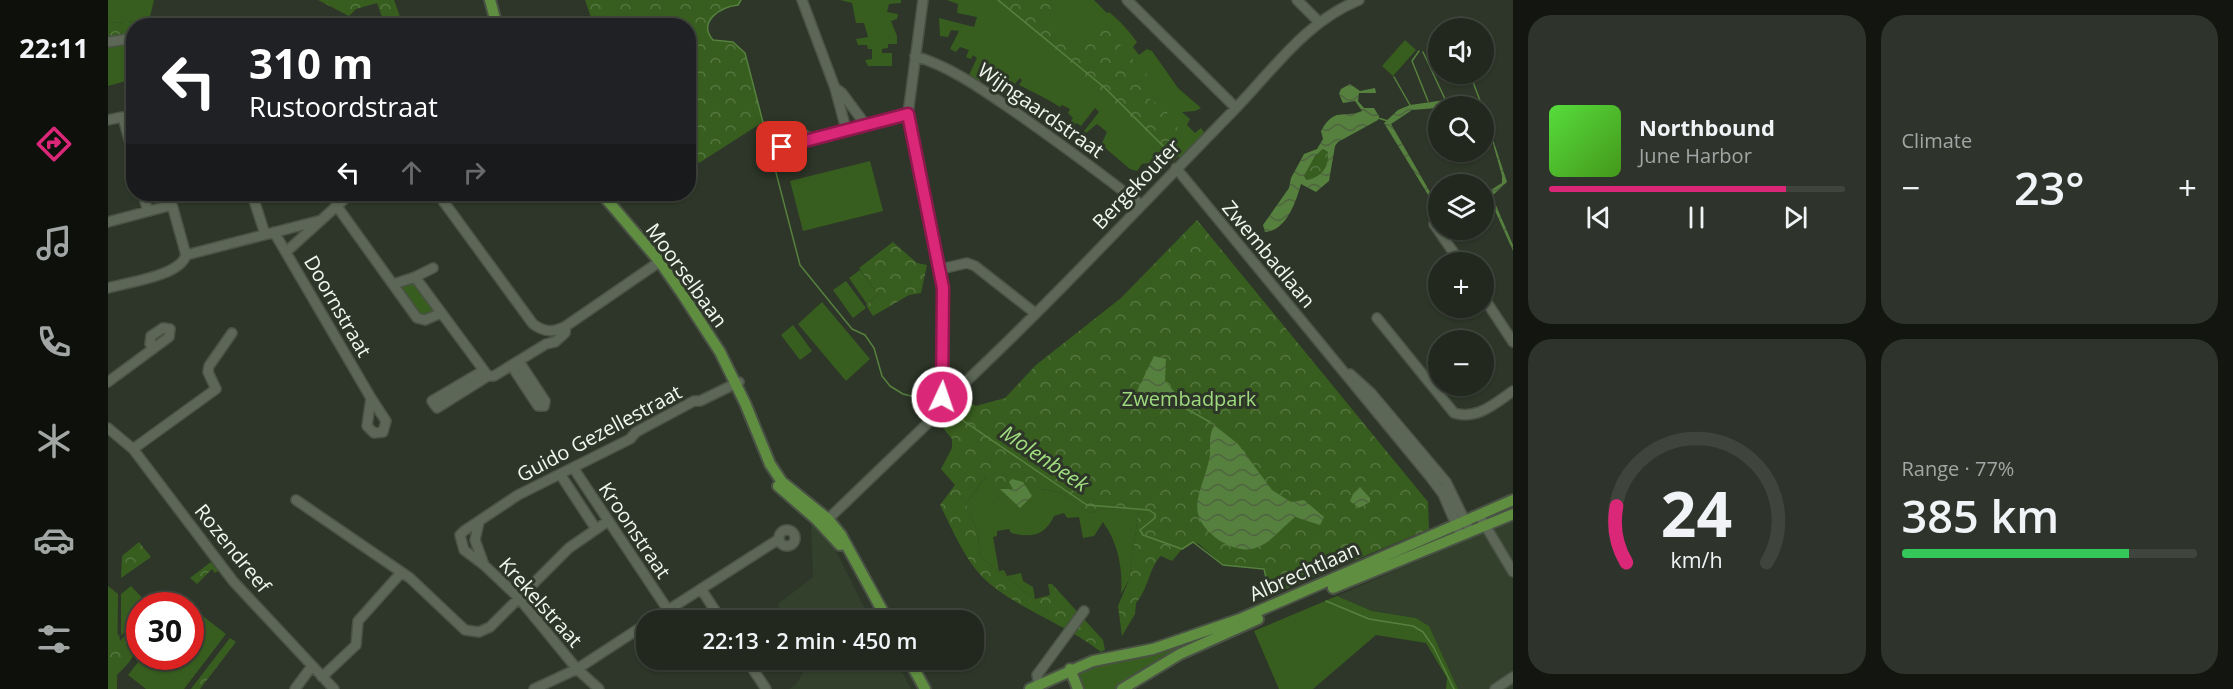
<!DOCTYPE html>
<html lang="en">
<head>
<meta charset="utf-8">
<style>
  body { margin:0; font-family:"Open Sans",sans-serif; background:#2e342b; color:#f1f3f6; height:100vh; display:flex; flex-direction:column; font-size:22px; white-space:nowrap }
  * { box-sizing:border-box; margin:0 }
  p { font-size:20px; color:#a2a6a4 }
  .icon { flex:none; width:33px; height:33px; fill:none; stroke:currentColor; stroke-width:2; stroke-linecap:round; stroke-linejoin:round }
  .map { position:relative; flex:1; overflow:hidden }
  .details { display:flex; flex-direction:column; gap:15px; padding:15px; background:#131610; width:720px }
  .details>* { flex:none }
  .guide { position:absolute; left:18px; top:18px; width:570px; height:183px; border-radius:24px; box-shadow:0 2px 4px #0004,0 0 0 2px #3f443c; background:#202124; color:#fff; overflow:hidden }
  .buttons { position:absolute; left:1320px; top:18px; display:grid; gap:12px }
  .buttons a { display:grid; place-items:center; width:66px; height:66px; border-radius:50%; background:#22281e; box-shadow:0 2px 4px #0004,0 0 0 2px #3f443c; font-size:30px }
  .speed { position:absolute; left:18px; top:592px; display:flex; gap:12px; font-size:30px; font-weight:700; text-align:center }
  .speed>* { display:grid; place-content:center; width:78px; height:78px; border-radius:50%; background:#22281e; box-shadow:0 2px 4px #0004,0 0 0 2px #3f443c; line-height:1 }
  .speed .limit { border:9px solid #d22; background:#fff; color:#111 }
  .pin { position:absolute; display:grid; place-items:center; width:51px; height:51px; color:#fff; margin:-26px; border-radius:12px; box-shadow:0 3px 9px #0006 }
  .me { position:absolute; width:66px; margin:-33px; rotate:3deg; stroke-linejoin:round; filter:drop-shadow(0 0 4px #0008) }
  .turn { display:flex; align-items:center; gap:21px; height:126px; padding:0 24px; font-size:27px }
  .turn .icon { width:78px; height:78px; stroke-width:2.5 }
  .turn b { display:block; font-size:42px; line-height:51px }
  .lanes { display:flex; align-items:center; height:57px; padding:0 24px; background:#0003; justify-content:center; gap:30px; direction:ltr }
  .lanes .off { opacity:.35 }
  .big { font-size:45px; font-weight:600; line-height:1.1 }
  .details .tile { flex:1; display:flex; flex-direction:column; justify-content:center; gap:9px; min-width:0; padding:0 21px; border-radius:24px; background:#2e342b }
  .details .dial { align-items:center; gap:0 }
  .dial svg { height:156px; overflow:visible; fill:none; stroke:#3f443c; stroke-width:7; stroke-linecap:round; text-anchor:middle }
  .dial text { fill:#f1f3f6; stroke:none }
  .song { display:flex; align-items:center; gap:18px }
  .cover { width:72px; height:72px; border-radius:9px; background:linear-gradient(135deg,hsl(110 70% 55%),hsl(100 70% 35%)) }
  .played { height:6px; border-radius:3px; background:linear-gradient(90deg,#db2777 80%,#3f443c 80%) }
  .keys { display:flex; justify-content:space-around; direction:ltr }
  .heat { display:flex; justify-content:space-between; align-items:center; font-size:33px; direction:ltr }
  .charge { height:9px; border-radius:4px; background:linear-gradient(90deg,#34c759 77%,#3f443c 0) }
  .details .tiles { flex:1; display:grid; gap:15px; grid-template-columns:repeat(2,1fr) }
  .trip { position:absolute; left:528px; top:610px; width:348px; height:60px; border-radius:24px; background:#22281e; box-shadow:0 2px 4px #0004,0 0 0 2px #3f443c; font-weight:600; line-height:60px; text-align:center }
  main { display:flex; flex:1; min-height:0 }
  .menu { display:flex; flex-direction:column; width:108px; justify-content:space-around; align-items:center; background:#0e100c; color:#a2a6a4 }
  .menu .icon { width:42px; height:42px }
  .menu .on { color:#db2777 }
  .menu b { font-size:27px; color:#f1f3f6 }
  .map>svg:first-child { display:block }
  .built { fill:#32402c }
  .grass { fill:#385e1f }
  .forest { fill:url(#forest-crowns) }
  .water { fill:url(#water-waves); fill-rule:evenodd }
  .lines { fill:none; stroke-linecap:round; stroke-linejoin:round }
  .stream { stroke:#56803e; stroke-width:1.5 }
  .minor-casing { stroke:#4a5245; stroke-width:12 }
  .major-casing { stroke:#4a5245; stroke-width:14 }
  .minor { stroke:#5c6757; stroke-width:9 }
  .major { stroke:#5f8e41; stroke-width:10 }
  .route-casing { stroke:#8e194d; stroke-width:15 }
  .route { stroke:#db2777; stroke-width:10 }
  .labels { text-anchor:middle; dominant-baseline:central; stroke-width:6; stroke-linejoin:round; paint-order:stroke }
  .street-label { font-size:20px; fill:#f1f7ee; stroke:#2d3628 }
  .park-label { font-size:20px; fill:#9fda7e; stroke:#2d3628 }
  .water-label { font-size:21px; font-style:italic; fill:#a1dd81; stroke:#2d3628 }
</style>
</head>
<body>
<main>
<nav class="menu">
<b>22:11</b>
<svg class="icon on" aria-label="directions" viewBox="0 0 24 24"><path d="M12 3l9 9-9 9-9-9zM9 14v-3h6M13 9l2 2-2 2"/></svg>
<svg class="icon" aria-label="music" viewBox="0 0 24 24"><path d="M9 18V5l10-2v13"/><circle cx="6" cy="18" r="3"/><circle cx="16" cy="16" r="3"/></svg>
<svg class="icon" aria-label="phone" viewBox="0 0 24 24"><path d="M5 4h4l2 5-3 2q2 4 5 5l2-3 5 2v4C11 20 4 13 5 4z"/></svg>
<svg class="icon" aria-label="climate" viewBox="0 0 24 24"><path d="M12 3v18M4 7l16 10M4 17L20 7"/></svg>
<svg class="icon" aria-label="car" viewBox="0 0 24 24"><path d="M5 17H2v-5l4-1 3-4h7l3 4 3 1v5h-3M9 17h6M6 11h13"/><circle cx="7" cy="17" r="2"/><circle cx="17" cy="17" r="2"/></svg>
<svg class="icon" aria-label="filters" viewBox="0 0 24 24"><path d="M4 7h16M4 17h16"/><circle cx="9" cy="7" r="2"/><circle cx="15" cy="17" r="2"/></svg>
</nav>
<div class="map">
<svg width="1405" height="689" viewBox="0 0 1405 689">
  <defs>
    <pattern id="forest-crowns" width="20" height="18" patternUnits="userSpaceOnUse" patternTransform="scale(1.5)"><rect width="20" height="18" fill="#385e1f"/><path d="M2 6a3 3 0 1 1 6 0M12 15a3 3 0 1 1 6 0" fill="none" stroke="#557640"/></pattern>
    <pattern id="water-waves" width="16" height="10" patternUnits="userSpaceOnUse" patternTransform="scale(1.5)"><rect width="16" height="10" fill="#56803e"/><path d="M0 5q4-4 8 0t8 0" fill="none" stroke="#4f6542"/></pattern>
  </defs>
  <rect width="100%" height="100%" fill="#2d3628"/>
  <path class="built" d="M1405 520V689H1350L1321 626 1308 618 1264 611 1229 596Z
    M703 523 727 549 763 621H674L670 604 705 577Z
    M693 660H788L803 689H681L688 684 695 673Z"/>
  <path class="grass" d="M0 0H46L40 25H33L32 21 0 23Z
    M732 0H793V3L781 4 779 12 790 14 789 19 783 21 789 36V44H780V48L774 49V53H784V66H760L757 60 764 59V49H760L759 45H750L748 39 760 37 756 23H748L744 3Z
    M839 0H986L999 13 1001 12C1011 20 1022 32 1029 42L1025 47 1031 55 1039 49 1044 51 1070 88 1093 108 1087 111 1074 112 1082 119 1079 125 1087 133 1093 128 1096 132 1075 161 1070 156 1066 161 1047 156 1041 163 1034 164 1029 171 1022 169 996 147 994 143 999 132 989 124 978 133 976 131 991 112 987 108 973 126 968 123 960 133 956 130 965 118 960 113 962 109 954 105 952 107C938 98 925 92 911 85L914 80 912 78 907 84 903 81 899 86 895 83 899 77 889 76 881 67 872 81 861 75 869 58 865 55 863 59 858 57 861 50 852 47 848 52 842 49 851 31 843 30 840 37 832 36 831 18 866 27 869 17 849 13 850 4Z
    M25 40V79L0 86V43Z
    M1297 40 1308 50 1285 76 1274 66Z
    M762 161 775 211 695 231 682 181Z
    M752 270 770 295 759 304 741 278Z
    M306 281 326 309 316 317 312 316 293 289 295 284Z
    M738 281 758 308 745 318 725 290Z
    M714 302 762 359 738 381 690 324Z
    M685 325 704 351 692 360 673 335Z
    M879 475 889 496 911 508 934 489 955 493 982 513 997 508 1031 509 1021 580 1013 594C1015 568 1010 543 995 522L986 536 975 538 971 517 959 518 956 513 946 516C937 536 923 538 903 533L901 529 889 531V536L885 537 891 571 896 570 899 576 913 573 915 581 925 587 927 599 872 557 870 533 858 504Z
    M0 586 10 594 9 689H0Z
    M23 586 42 606H32L31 616 13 636V594Z
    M1229 596 1264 611 1308 618 1321 626 1350 689H1338L1339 678 1318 643 1268 635 1205 689H1171L1146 631Z
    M83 607 118 634 76 689H38L20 675 34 657H82Z
    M1070 647 1072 649 1009 689H977L970 671 973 665 1001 663Z"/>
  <path class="forest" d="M210 0H286L295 25H277L269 3 248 9 241 16Z
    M477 0H633L630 5C613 7 589 21 605 40L625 42 637 53 655 122 591 163 581 144 580 26 490 25 484 20Z
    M881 0H899L905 3 939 0 943 9 939 17 940 26 961 42C976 38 988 28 1003 29L1016 51 1039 73 1035 84 1040 98 1048 103 1056 97 1063 99 1059 114 1081 143 1062 148 1058 160 1052 155 995 93 968 69 942 56 928 38Z
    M33 21V25L26 26 25 36 0 39V23Z
    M1215 149 1220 152C1221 167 1214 177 1200 180L1196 176 1207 156Z
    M1089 220 1320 502 1321 529 1171 592 1159 582 1156 568 1115 565 1091 544 1085 542 1074 549 1064 561 1053 556C1042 565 1041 588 1028 603L1027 614 1014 636 1010 606 1021 580 1031 509 997 508 982 513 955 493 935 489 907 513 901 503 889 496 878 476 858 504 870 533 872 557 927 599 942 595 940 584H944L995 640 997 650 993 652C959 625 915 611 882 584 858 564 846 532 832 505L847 485 833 469 844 448V439L831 423 841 411 839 410 849 395 868 406 897 398 928 365 1013 298Z
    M785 242 809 263 819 265 813 293 801 295 765 316 758 305 770 295 751 268Z
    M31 542 43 557 13 578 14 556Z
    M103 562 110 571 107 573 104 569 89 584 82 578Z
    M31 620C32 652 26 660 2 681V644L11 634 12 641Z
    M122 638 128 642 92 689H83Z"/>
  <path class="water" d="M1242 84 1252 91 1267 88 1268 93H1251L1250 101 1256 108H1266L1271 116 1270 120 1230 142 1227 146 1221 181 1208 192 1193 184C1188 202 1178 231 1157 232L1155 225 1181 188 1183 178 1196 154 1209 149 1215 139 1213 131C1227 106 1235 119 1254 111L1247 101 1235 103 1231 94 1233 89ZM1215 149 1220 152C1221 167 1214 177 1199 180L1196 176 1207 156Z
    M1365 96V105L1304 110 1283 124 1330 206V211L1276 123 1290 110 1302 105Z
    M1377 115 1399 182 1384 196 1405 245V251L1384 204 1380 199H1376V194L1394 183V176Z
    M1046 356 1058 359 1057 381 1070 396 1075 407 1029 391Z
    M1106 425 1130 444 1164 490 1183 502 1196 500 1216 517 1212 525 1187 517C1173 528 1161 546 1143 549 1132 551 1117 545 1108 538 1075 512 1094 493 1101 460 1104 447 1099 441 1106 425Z
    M904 479 915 482 924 496 912 508 892 489H905L901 482Z
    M1252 487 1262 498V502L1251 508 1242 501 1245 494Z"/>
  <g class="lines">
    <path class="stream" d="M633 0 630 5C613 7 589 21 605 40L625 42 637 53 692 265 744 329 757 335 766 348 774 376 782 386 795 394 823 401
      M890 0 997 88 1057 148
      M1311 51 1304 61 1320 101
      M1315 52 1337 99
      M1362 74 1374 106
      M1286 77 1302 105
      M1376 112 1377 115
      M1270 118 1280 121
      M1075 407 1102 422
      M841 411 979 505 1041 510 1047 514V518L1032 530 1035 535 1074 549 1085 542 1115 565 1156 569 1159 582 1171 592
      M1218 601 1261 619 1305 626 1315 632 1326 648 1346 689"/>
    <defs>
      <path id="minor" d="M694 0 727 88 738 129
        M1019 0 1128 108
        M1189 0 1210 21
        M95 26V25
        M0 42 26 38
        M807 56C843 67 872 88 903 109 947 140 990 171 1033 205
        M727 88 734 93 757 124
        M0 120 14 117 16 121 26 119
        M16 121 26 158
        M702 138 684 127 669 130 674 147 800 114
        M1068 168 1323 478 1335 494 1350 529
        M35 194 40 211
        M61 194 78 255
        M144 194 157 234
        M330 194 425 324C436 332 445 333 458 326L554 260
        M228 205 309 318 317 320 333 313
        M0 222 64 205
        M1326 224 1352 262
        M166 232 263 398
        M178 252 242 194
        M833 269 859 263 867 266 927 313
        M307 277 325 268
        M286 284 307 277 380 376H386L438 344 447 342 457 333 458 326
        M0 288C20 282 72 276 78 255L210 221
        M1376 298 1405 342
        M1269 318 1346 413C1369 420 1386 404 1405 391
        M408 364 414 366 437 401 436 406H430L407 371Z
        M375 371 324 401 329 408 380 376
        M1242 374 1263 393 1338 482 1359 525
        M0 382 61 337 62 329 55 328 43 336 42 344 45 349
        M834 397 848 391C944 301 1034 204 1126 110 1166 69 1197 22 1251 0
        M263 398 278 421 275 432 266 433 259 426Z
        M0 428 25 449 125 581 226 689
        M25 449 108 389 100 372 101 366 124 333
        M466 469 560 610
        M452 474 488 529
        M188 500 302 578 357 630 371 632 382 627 461 548 500 521
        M1371 515 1405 572
        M371 522 367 540 376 565 410 597 469 669 538 624
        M716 523 820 423 834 397 835 288 800 114 815 0
        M671 538a8 8 0 1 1 16 0a8 8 0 1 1-16 0Z
        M376 565 356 550 352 535 356 531 410 495 522 439 528 432 586 401H592L631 382
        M593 589 614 621
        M543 621 671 539
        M639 660 658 689
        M214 677 248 645 250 621 292 574
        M931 684 929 675 976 611
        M187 689 204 666
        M426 689 469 669 491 689
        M1387 689 1405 677"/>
      <path id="major" d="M382 0 389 26
        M494 194 552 262 575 295 612 352 637 403 662 464 674 482 720 519 733 535 780 621
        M670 486 709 520 732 545
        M1225 588 1405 514
        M801 660 817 689
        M962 669 970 689
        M922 689 985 661 1045 649 1132 619 1405 500
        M1014 689 1072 654 1150 619"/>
    </defs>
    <use href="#minor" class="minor-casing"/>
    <use href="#major" class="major-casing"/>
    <use href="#minor" class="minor"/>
    <use href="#major" class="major"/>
  </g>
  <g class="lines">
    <defs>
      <path id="route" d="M674 147 800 114 835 288 834 397"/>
    </defs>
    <use href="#route" class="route-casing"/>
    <use href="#route" class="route"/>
  </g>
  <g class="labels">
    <g class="street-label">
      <text transform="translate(933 110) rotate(35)">Wijngaardstraat</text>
      <text transform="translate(1028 184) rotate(-46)">Bergekouter</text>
      <text transform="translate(1161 254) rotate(50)">Zwembadlaan</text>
      <text transform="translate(579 275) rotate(54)">Moorselbaan</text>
      <text transform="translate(230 306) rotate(60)">Doornstraat</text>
      <text transform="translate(491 433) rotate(-28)">Guido Gezellestraat</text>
      <text transform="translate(527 530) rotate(56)">Kroonstraat</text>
      <text transform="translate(125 548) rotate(51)">Rozendreef</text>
      <text transform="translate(1196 571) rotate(-24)">Albrechtlaan</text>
      <text transform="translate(433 602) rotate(48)">Krekelstraat</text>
    </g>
    <g class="park-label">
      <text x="1081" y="398">Zwembadpark</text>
    </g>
    <g class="water-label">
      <text transform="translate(937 458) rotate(34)">Molenbeek</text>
    </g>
  </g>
</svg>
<div class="buttons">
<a><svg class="icon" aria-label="sound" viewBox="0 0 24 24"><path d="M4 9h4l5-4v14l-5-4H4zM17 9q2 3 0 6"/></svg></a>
<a><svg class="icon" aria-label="search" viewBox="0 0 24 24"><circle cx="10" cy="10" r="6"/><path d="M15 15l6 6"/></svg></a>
<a><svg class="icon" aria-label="layers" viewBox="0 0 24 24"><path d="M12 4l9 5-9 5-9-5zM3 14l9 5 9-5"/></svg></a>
<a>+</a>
<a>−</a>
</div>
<div class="speed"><div class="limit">30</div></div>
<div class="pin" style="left:674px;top:147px;background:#d93025"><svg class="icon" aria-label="arrive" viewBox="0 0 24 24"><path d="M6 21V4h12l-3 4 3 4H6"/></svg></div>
<svg class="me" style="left:834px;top:397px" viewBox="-20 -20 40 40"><circle r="17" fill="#db2777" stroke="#fff" stroke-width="3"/><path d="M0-11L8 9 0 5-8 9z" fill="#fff"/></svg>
<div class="trip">22:13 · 2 min · 450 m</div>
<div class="guide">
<div class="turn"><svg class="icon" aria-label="left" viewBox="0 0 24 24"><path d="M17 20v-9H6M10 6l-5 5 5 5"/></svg><div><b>310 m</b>Rustoordstraat</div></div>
<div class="lanes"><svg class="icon" aria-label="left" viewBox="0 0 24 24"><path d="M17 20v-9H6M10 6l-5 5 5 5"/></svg><svg class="icon off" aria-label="ahead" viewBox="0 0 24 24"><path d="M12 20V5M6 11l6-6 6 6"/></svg><svg class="icon off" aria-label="right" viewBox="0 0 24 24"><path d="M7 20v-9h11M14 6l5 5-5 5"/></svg></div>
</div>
</div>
<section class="details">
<div class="tiles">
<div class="tile">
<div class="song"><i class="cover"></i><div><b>Northbound</b><p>June Harbor</p></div></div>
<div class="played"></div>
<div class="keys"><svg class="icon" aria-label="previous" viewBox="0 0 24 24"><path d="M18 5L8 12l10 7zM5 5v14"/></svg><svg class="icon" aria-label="pause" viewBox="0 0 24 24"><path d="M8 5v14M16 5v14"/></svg><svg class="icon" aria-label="next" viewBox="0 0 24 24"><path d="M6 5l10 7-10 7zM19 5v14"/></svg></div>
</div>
<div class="tile"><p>Climate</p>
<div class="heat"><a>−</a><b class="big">23°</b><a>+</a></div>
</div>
<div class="tile dial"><svg viewBox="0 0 100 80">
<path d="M14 69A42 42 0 1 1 86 69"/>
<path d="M14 69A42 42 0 0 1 9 40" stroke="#db2777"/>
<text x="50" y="56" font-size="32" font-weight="700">24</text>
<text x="50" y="72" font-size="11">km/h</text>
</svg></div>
<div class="tile"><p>Range · 77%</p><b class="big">385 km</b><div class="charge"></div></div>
</div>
</section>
</main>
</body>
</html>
